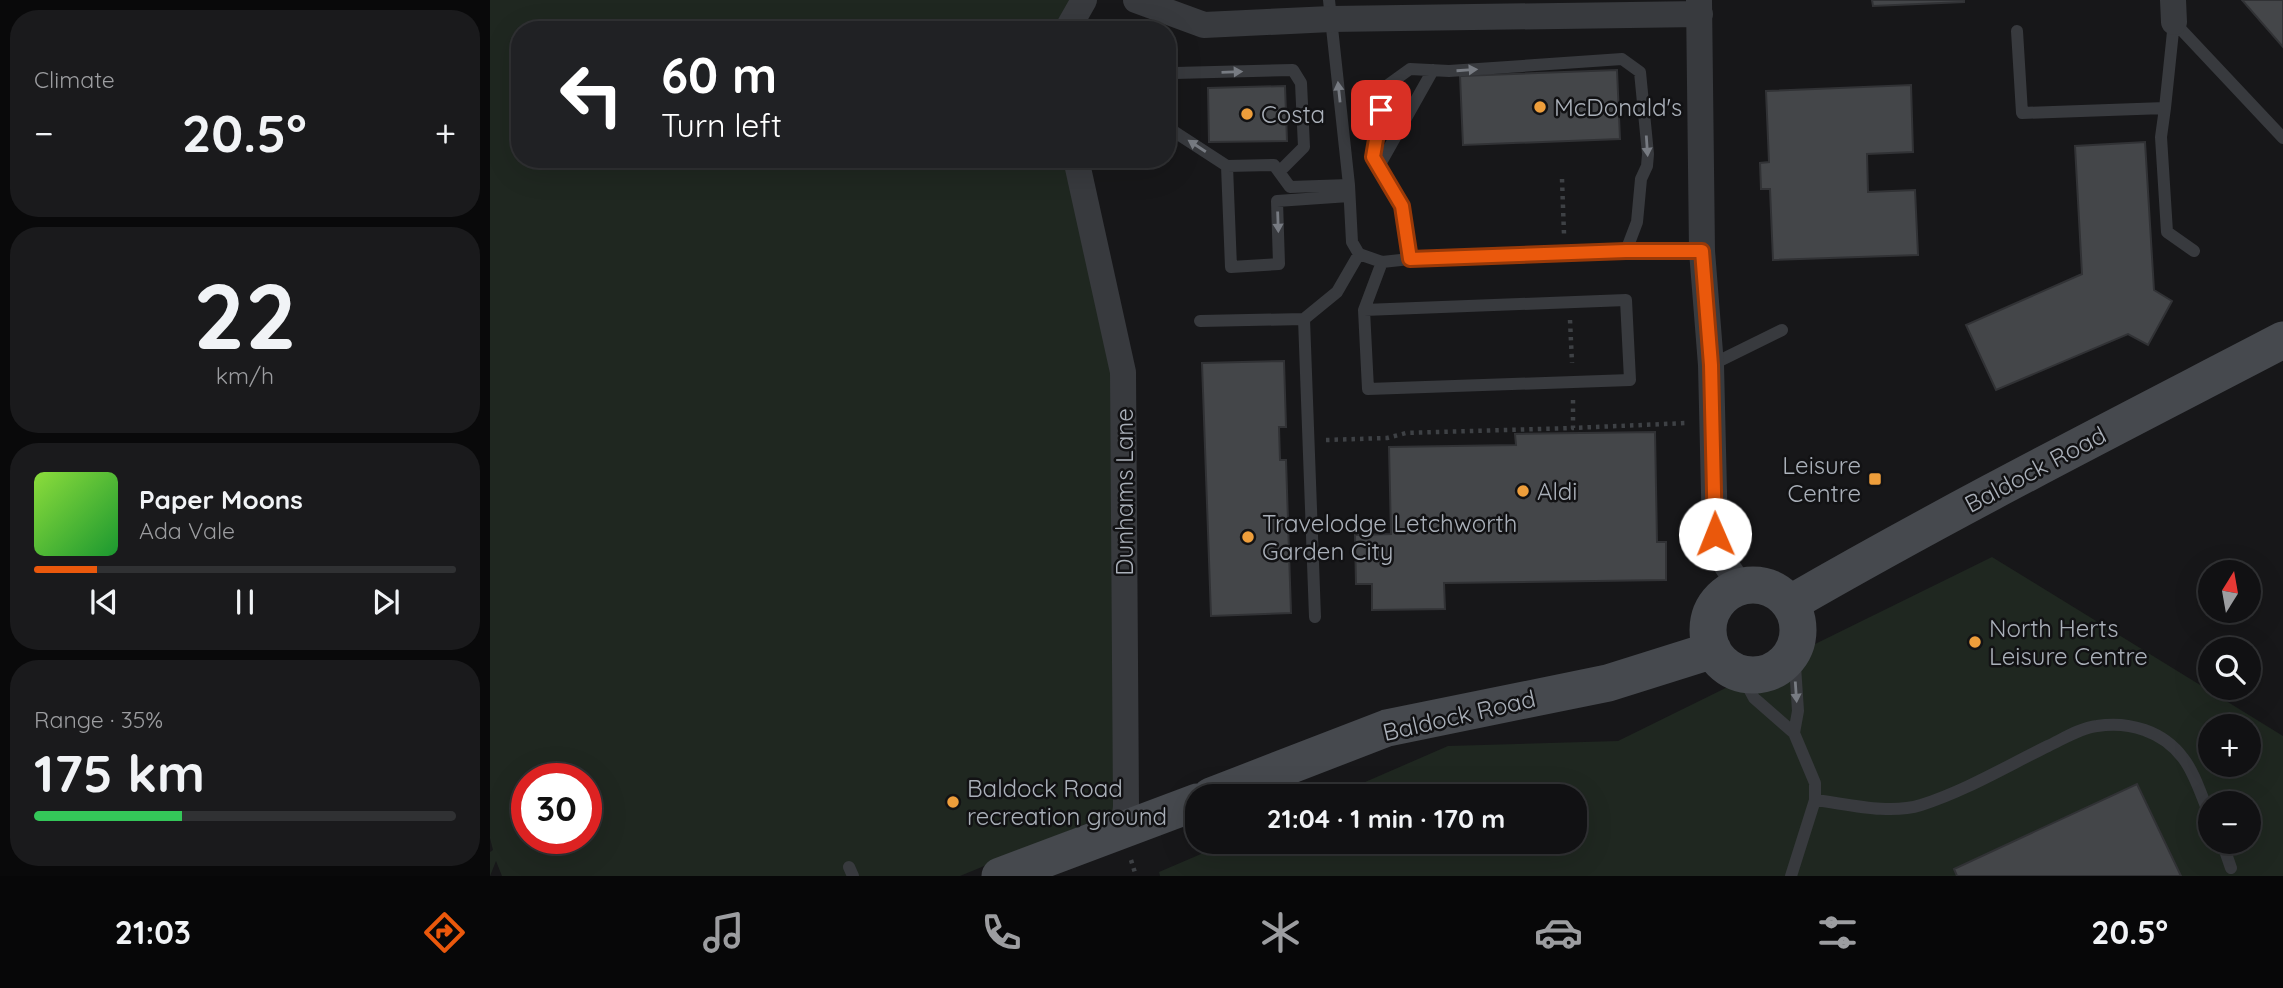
<!DOCTYPE html>
<html lang="en">
<head>
<meta charset="utf-8">
<style>
  body { margin:0; font-family:Quicksand,sans-serif; background:#1a1a1c; color:#f1f3f6; height:100vh; display:flex; flex-direction:column; font-size:26px; white-space:nowrap }
  * { box-sizing:border-box; margin:0 }
  p { font-size:23px; color:#9c9da0 }
  .icon { flex:none; width:38px; height:38px; fill:none; stroke:currentColor; stroke-width:2; stroke-linecap:round; stroke-linejoin:round }
  .map { position:relative; flex:1; overflow:hidden }
  .side { display:flex; flex-direction:column; gap:10px; padding:10px; background:#09090a; width:490px }
  .side>* { flex:none }
  .banner { position:absolute; left:21px; top:21px; width:665px; height:147px; border-radius:28px; box-shadow:0 7px 28px #0002,0 0 0 2px #303133; background:#202124; color:#fff; overflow:hidden }
  .needle { width:46px; rotate:11deg }
  .buttons { position:absolute; left:1708px; top:560px; display:grid; gap:14px }
  .buttons a { display:grid; place-items:center; width:63px; height:63px; border-radius:50%; background:#111113; box-shadow:0 7px 28px #0002,0 0 0 2px #303133; font-size:35px }
  .speed { position:absolute; left:21px; top:763px; display:flex; gap:14px; font-size:35px; font-weight:700; text-align:center }
  .speed>* { display:grid; place-content:center; width:91px; height:91px; border-radius:50%; background:#111113; box-shadow:0 7px 28px #0002,0 0 0 2px #303133; line-height:1 }
  .speed .limit { border:10px solid #d22; background:#fff; color:#111 }
  .pin { position:absolute; display:grid; place-items:center; width:60px; height:60px; color:#fff; margin:-30px; border-radius:14px; box-shadow:0 4px 10px #0006 }
  .me { position:absolute; width:77px; margin:-38px; rotate:359deg; stroke-linejoin:round; filter:drop-shadow(0 0 5px #0008) }
  .turn { display:flex; align-items:center; gap:24px; height:147px; padding:0 35px; font-size:32px }
  .turn .icon { width:91px; height:91px; stroke-width:2.5 }
  .turn b { display:block; font-size:49px; line-height:60px }
  .big { font-size:52px; font-weight:700; line-height:1.1 }
  .side .widget { flex:1; display:flex; flex-direction:column; justify-content:center; gap:10px; min-width:0; padding:0 24px; border-radius:28px; background:#1a1a1c }
  .side .dial { align-items:center; gap:0 }
  .dial b { font-size:91px; line-height:1 }
  .song { display:flex; align-items:center; gap:21px }
  .cover { width:84px; height:84px; border-radius:10px; background:linear-gradient(135deg,hsl(90 70% 55%),hsl(130 70% 35%)) }
  .played { height:7px; border-radius:4px; background:linear-gradient(90deg,#ea580c 15%,#303133 15%) }
  .keys { display:flex; justify-content:space-around; direction:ltr }
  .heat { display:flex; justify-content:space-between; align-items:center; font-size:38px; direction:ltr }
  .charge { height:10px; border-radius:5px; background:linear-gradient(90deg,#34c759 35%,#303133 0) }
  .trip { position:absolute; left:695px; top:784px; width:402px; height:70px; border-radius:28px; background:#111113; box-shadow:0 7px 28px #0002,0 0 0 2px #303133; font-weight:700; line-height:70px; text-align:center }
  .dock { display:flex; height:112px; justify-content:space-around; align-items:center; background:#070708; color:#9c9da0 }
  .dock .icon { width:49px; height:49px }
  .dock .selected { color:#ea580c }
  .dock b { font-size:32px; color:#f1f3f6 }
  main { display:flex; flex:1; min-height:0 }
  .map>svg:first-child { display:block }
  .green { fill:#1f2720; fill-rule:evenodd }
  .building { fill:#444649; stroke:#313235; stroke-width:2 }
  .lines { fill:none; stroke-linecap:round; stroke-linejoin:round }
  .path { stroke:#3e4145; stroke-width:4.5; stroke-dasharray:3.5 5; stroke-linecap:butt }
  .lane { stroke:#383a3e; stroke-width:12 }
  .street { stroke:#383a3e; stroke-width:26 }
  .secondary { stroke:#46494e; stroke-width:37 }
  .oneway { fill:#777b82 }
  .route-casing { stroke:#983908; stroke-width:18 }
  .route { stroke:#ea580c; stroke-width:12 }
  .poi-dot { fill:#ee9e3b; stroke:#121214; stroke-width:2.5 }
  .labels { text-anchor:middle; dominant-baseline:central; stroke-width:5; stroke-linejoin:round; paint-order:stroke }
  .poi-label { font-size:24px; fill:#aab0b9; stroke:#121214; text-anchor:start }
  .street-label { font-size:24px; fill:#aab0b9; stroke:#121214 }
</style>
</head>
<body>
<main>
<section class="side">
<div class="widget"><p>Climate</p>
<div class="heat"><a>−</a><b class="big">20.5°</b><a>+</a></div>
</div>
<div class="widget dial"><b>22</b><p>km/h</p></div>
<div class="widget">
<div class="song"><i class="cover"></i><div><b>Paper Moons</b><p>Ada Vale</p></div></div>
<div class="played"></div>
<div class="keys"><svg class="icon" aria-label="previous" viewBox="0 0 24 24"><path d="M18 5L8 12l10 7zM5 5v14"/></svg><svg class="icon" aria-label="pause" viewBox="0 0 24 24"><path d="M8 5v14M16 5v14"/></svg><svg class="icon" aria-label="next" viewBox="0 0 24 24"><path d="M6 5l10 7-10 7zM19 5v14"/></svg></div>
</div>
<div class="widget"><p>Range · 35%</p><b class="big">175 km</b><div class="charge"></div></div>
</section>
<div class="map">
<svg width="1793" height="876" viewBox="0 0 1793 876">
  <rect width="100%" height="100%" fill="#171719"/>
  <path class="green" d="M0 0H594L577 30H30V159H586L633 372 636 807 470 876H12L6 861 0 876V852L3 850 0 838ZM37 779H96V838H37Z
    M1502 557 1793 736V876H670L669 872 739 842H1085V796H843L958 746 1128 741ZM1720 726H1759V765H1720ZM1720 803H1759V842H1720Z"/>
  <path class="building" d="M1382 0H1474V2L1383 6Z
    M1752 0H1793V47Z
    M1127 70 1130 139 973 145 970 76Z
    M1421 85 1423 152 1377 154 1378 192 1425 190 1428 255 1283 260 1280 189H1271L1270 163 1279 162 1276 91Z
    M795 86 797 141 719 142 718 88Z
    M1655 142 1664 290 1682 301 1658 345 1638 334 1506 390 1476 325 1592 274 1585 146Z
    M794 361 796 427H789L790 460H796L801 613 721 616 712 363Z
    M1165 432 1167 542H1176V580L954 583 955 609 882 610V584H866L865 535 901 534 899 447 1026 445 1025 434Z
    M1647 784 1691 876H1467L1464 869Z"/>
  <g class="lines">
    <path class="path" d="M1072 179 1074 234
      M1080 320 1082 363
      M1083 400V428L1197 423
      M836 440 897 438 916 433 1083 428
      M641 860 646 876"/>
    <path class="lane" d="M839 0 859 185 862 242 869 254 892 262 920 259 1136 251H1212
      M1684 22 1793 138
      M1527 31 1532 113 1675 108 1684 22
      M677 81 685 73 803 70 811 83 814 147 789 172
      M1675 108 1671 137 1677 232 1704 251
      M677 127 737 166
      M889 166 943 70
      M859 185 800 187 784 165 737 166 741 267 789 264 787 201 859 196
      M920 259 912 206 883 157 895 87 920 69 959 71 1132 59 1150 72 1158 154 1157 166 1151 179 1147 222 1136 251
      M874 310 1136 300 1140 380 878 389 874 310 892 262
      M710 321 814 319
      M1221 365 1292 330
      M825 617 814 319 847 292 869 254
      M1304 651 1308 711 1304 733
      M1251 674 1264 698 1304 733 1325 783V800L1301 876
      M1325 800C1358 804 1399 815 1431 805 1475 791 1517 766 1558 746 1573 739 1590 728 1607 726 1639 721 1673 731 1693 758 1705 773 1712 798 1720 816
      M1732 842 1741 868
      M359 867 363 876"/>
    <path class="street" d="M646 0 714 25 841 19 1210 14
      M1209 0 1212 251 1221 365 1225 534 1233 560 1250 586
      M1683 0 1684 22
      M577 30 594 0
      M586 159 633 372 636 807 633 830"/>
    <path class="secondary" d="M1218 630a45 45 0 1 1 90 0a45 45 0 1 1-90 0Z
      M1301 603C1462 510 1628 426 1793 340
      M721 796 897 728 1118 683 1223 650
      M510 876 707 802"/>
  </g>
  <defs><path id="oneway-solid" d="M-6-.8H1V-3.2L6.5 0L1 3.2V.8H-6Z" transform="scale(1.75)"/></defs>
  <g class="oneway">
    <use href="#oneway-solid" transform="translate(977 70) rotate(-4)"/>
    <use href="#oneway-solid" transform="translate(742 72) rotate(-2)"/>
    <use href="#oneway-solid" transform="translate(849 92) rotate(-96)"/>
    <use href="#oneway-solid" transform="translate(707 146) rotate(-147)"/>
    <use href="#oneway-solid" transform="translate(1157 146) rotate(86)"/>
    <use href="#oneway-solid" transform="translate(788 222) rotate(88)"/>
    <use href="#oneway-solid" transform="translate(1306 692) rotate(86)"/>
  </g>
  <g class="lines">
    <defs>
      <path id="route" d="M891 110 883 157 912 206 920 259 1136 251H1212L1221 365 1225 534"/>
    </defs>
    <use href="#route" class="route-casing"/>
    <use href="#route" class="route"/>
  </g>
  <g class="poi-dot">
    <circle cx="1050" cy="107" r="7"/>
    <circle cx="757" cy="114" r="7"/>
    <rect x="1378" y="472" width="14" height="14" rx="3.5"/>
    <circle cx="1033" cy="491" r="7"/>
    <circle cx="758" cy="537" r="7"/>
    <circle cx="1485" cy="642" r="7"/>
    <circle cx="463" cy="802" r="7"/>
  </g>
  <g class="labels">
    <g class="poi-label">
      <text x="1064" y="107">McDonald's</text>
      <text x="771" y="114">Costa</text>
      <text x="1371" y="465" text-anchor="end">Leisure<tspan x="1371" dy="28">Centre</tspan></text>
      <text x="1047" y="491">Aldi</text>
      <text x="772" y="523">Travelodge Letchworth<tspan x="772" dy="28">Garden City</tspan></text>
      <text x="1499" y="628">North Herts<tspan x="1499" dy="28">Leisure Centre</tspan></text>
      <text x="477" y="788">Baldock Road<tspan x="477" dy="28">recreation ground</tspan></text>
    </g>
    <g class="street-label">
      <text transform="translate(1545 469) rotate(-28)">Baldock Road</text>
      <text transform="translate(634 492) rotate(-90)">Dunhams Lane</text>
      <text transform="translate(969 715) rotate(-13)">Baldock Road</text>
    </g>
  </g>
</svg>
<div class="buttons">
<a><svg class="needle" viewBox="-14 -14 28 28"><path d="M0-13l5 13h-10z" fill="#e53935"/><path d="M0 13l5-13h-10z" fill="#9c9da0"/></svg></a>
<a><svg class="icon" aria-label="search" viewBox="0 0 24 24"><circle cx="10" cy="10" r="6"/><path d="M15 15l6 6"/></svg></a>
<a>+</a>
<a>−</a>
</div>
<div class="speed"><div class="limit">30</div></div>
<div class="pin" style="left:891px;top:110px;background:#d93025"><svg class="icon" aria-label="arrive" viewBox="0 0 24 24"><path d="M6 21V4h12l-3 4 3 4H6"/></svg></div>
<svg class="me" style="left:1225px;top:534px" viewBox="-20 -20 40 40"><circle r="19" fill="#fff"/><path d="M0-13L10 11 0 6-10 11z" fill="#ea580c"/></svg>
<div class="trip">21:04 · 1 min · 170 m</div>
<div class="banner">
<div class="turn"><svg class="icon" aria-label="left" viewBox="0 0 24 24"><path d="M17 20v-9H6M10 6l-5 5 5 5"/></svg><div><b>60 m</b>Turn left</div></div>
</div>
</div>
</main>
<nav class="dock">
<b>21:03</b>
<svg class="icon selected" aria-label="directions" viewBox="0 0 24 24"><path d="M12 3l9 9-9 9-9-9zM9 14v-3h6M13 9l2 2-2 2"/></svg>
<svg class="icon" aria-label="music" viewBox="0 0 24 24"><path d="M9 18V5l10-2v13"/><circle cx="6" cy="18" r="3"/><circle cx="16" cy="16" r="3"/></svg>
<svg class="icon" aria-label="phone" viewBox="0 0 24 24"><path d="M5 4h4l2 5-3 2q2 4 5 5l2-3 5 2v4C11 20 4 13 5 4z"/></svg>
<svg class="icon" aria-label="climate" viewBox="0 0 24 24"><path d="M12 3v18M4 7l16 10M4 17L20 7"/></svg>
<svg class="icon" aria-label="car" viewBox="0 0 24 24"><path d="M5 17H2v-5l4-1 3-4h7l3 4 3 1v5h-3M9 17h6M6 11h13"/><circle cx="7" cy="17" r="2"/><circle cx="17" cy="17" r="2"/></svg>
<svg class="icon" aria-label="filters" viewBox="0 0 24 24"><path d="M4 7h16M4 17h16"/><circle cx="9" cy="7" r="2"/><circle cx="15" cy="17" r="2"/></svg>
<b>20.5°</b>
</nav>
</body>
</html>
